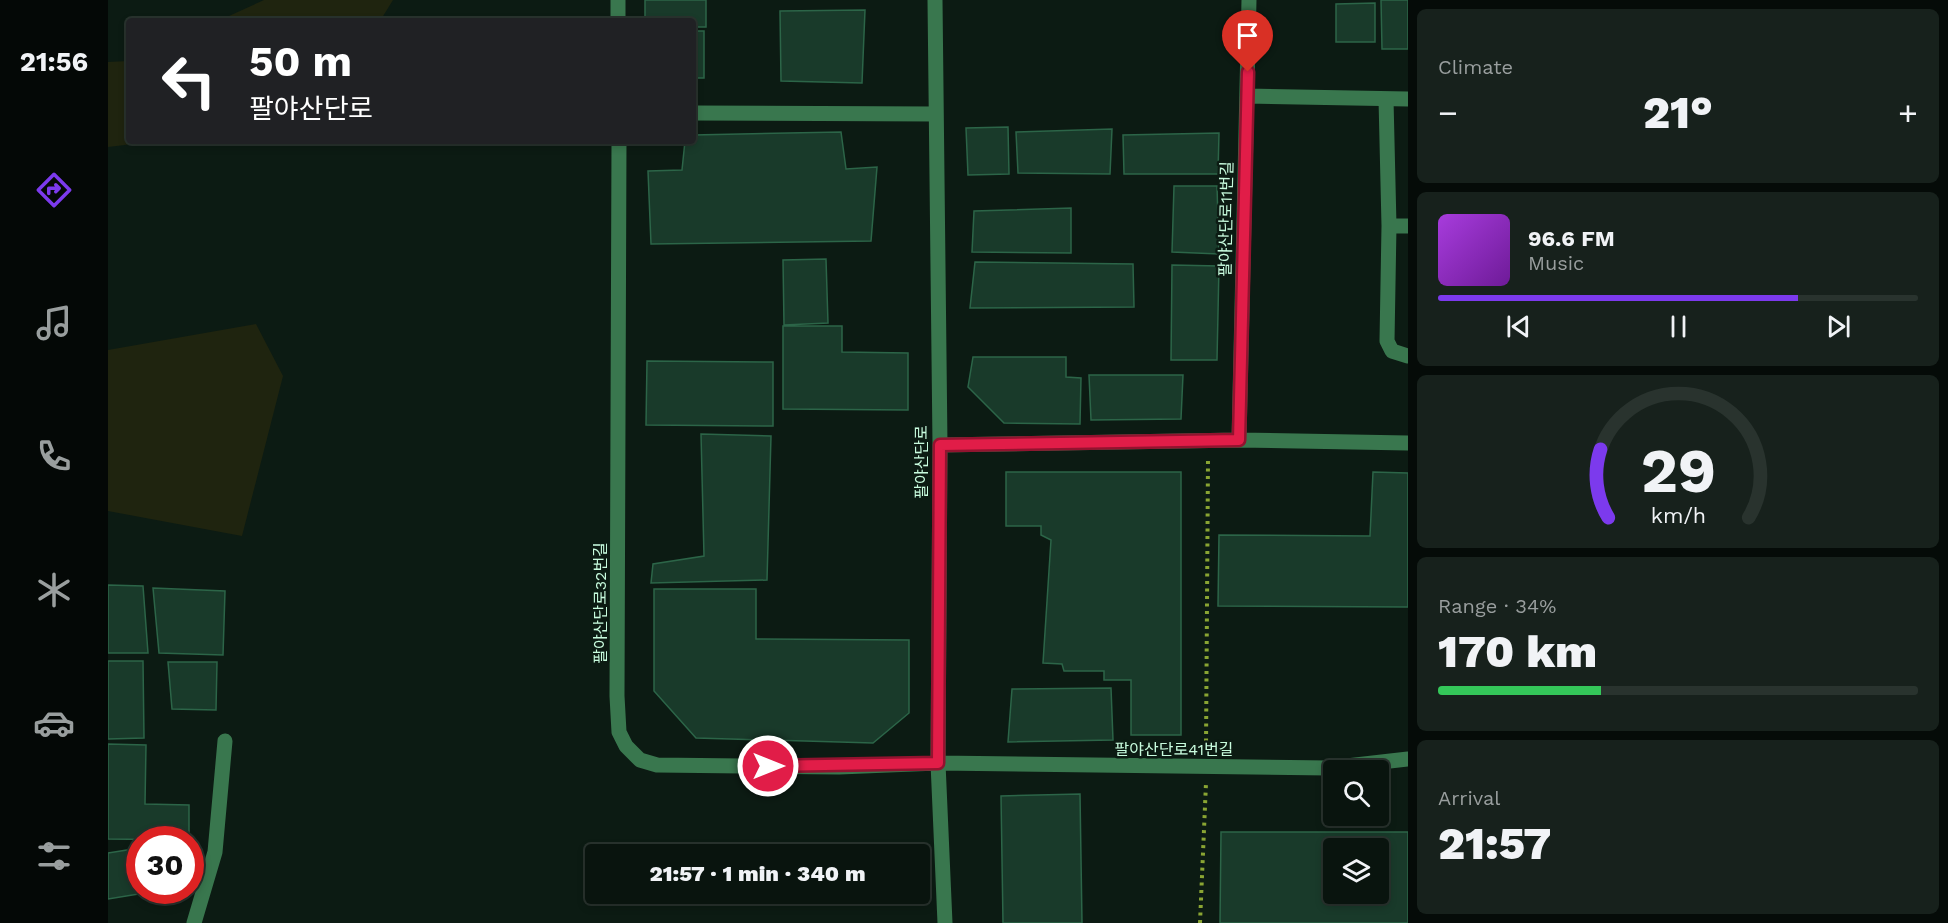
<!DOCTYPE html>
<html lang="en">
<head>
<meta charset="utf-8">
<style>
  body { margin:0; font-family:"Work Sans","Noto Sans KR",sans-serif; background:#17211c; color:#f1f3f6; height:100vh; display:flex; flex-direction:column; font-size:22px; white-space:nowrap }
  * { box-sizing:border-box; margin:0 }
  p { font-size:20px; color:#999e9e }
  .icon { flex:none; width:33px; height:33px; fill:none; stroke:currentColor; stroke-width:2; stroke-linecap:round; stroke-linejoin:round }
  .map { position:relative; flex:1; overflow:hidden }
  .sheet { display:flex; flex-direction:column; gap:9px; padding:9px; background:#050b08; width:540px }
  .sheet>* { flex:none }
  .banner { position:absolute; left:18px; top:18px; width:570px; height:126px; border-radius:6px; box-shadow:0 3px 9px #0003,0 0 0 2px #29332e; background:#202124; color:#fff; overflow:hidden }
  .fabs { position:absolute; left:1215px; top:760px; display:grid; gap:12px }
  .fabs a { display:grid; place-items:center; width:66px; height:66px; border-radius:6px; background:#09140e; box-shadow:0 3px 9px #0003,0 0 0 2px #29332e; font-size:30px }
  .speed { position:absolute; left:18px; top:826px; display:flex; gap:12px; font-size:30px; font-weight:700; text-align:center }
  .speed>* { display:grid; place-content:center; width:78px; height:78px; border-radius:50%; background:#09140e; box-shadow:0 3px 9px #0003,0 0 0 2px #29332e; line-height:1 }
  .speed .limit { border:9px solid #d22; background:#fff; color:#111 }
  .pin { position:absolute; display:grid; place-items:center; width:51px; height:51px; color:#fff; margin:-62px -26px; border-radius:50% 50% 50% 0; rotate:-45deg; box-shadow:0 0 6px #0007 }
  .pin .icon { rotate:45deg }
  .me { position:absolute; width:66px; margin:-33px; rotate:90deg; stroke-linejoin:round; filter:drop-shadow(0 0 4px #0008) }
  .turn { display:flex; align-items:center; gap:21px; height:126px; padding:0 24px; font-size:27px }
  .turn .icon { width:78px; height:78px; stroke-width:2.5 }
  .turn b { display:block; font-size:42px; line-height:51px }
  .big { font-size:45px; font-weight:800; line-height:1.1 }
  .sheet .card { flex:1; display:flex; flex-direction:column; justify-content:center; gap:9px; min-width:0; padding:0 21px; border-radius:9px; background:#17211c }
  .sheet .dial { align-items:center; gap:0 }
  .dial svg { height:156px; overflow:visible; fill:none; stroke:#29332e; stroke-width:7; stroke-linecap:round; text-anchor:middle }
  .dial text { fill:#f1f3f6; stroke:none }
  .song { display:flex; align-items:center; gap:18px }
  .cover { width:72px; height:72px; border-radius:9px; background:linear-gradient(135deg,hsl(280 70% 55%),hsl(280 70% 35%)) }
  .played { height:6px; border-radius:3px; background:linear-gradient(90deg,#7c3aed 75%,#29332e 75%) }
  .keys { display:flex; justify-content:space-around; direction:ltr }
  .heat { display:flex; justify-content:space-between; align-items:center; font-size:33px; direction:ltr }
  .charge { height:9px; border-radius:4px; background:linear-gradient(90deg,#34c759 34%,#29332e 0) }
  .trip { position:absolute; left:477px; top:844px; width:345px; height:60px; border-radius:6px; background:#09140e; box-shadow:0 3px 9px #0003,0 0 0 2px #29332e; font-weight:800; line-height:60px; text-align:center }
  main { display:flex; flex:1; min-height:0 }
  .menu { display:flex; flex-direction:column; width:108px; justify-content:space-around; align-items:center; background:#040806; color:#999e9e }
  .menu .icon { width:42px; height:42px }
  .menu .current { color:#7c3aed }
  .menu b { font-size:27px; color:#f1f3f6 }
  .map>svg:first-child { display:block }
  .green { fill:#1f240f }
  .building { fill:#193a2a; stroke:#2c6548; stroke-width:1.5; fill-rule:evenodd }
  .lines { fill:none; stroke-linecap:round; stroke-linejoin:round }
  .path { stroke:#8aa533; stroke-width:4; stroke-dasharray:3 4.5; stroke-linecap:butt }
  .minor { stroke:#39774e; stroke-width:15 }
  .route-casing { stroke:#92132f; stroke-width:15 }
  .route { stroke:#e11d48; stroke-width:10 }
  .labels { text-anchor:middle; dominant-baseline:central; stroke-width:5; stroke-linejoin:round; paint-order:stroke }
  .street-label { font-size:16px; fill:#c8fcde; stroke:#0c1b13 }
</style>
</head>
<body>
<main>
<nav class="menu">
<b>21:56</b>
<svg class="icon current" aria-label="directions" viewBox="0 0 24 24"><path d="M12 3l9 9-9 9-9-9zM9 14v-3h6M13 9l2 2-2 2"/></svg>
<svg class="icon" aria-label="music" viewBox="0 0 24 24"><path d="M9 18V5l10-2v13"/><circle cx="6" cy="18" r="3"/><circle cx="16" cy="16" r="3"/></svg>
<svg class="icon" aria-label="phone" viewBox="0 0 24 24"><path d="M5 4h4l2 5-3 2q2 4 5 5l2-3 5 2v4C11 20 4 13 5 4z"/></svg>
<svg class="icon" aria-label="climate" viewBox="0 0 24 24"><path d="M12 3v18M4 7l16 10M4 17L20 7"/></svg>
<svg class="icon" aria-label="car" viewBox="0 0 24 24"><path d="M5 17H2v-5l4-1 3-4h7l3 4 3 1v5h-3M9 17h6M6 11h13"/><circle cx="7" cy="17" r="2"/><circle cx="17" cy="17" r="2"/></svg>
<svg class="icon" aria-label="filters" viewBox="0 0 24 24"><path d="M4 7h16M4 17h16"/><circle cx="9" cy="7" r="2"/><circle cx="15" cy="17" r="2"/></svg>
</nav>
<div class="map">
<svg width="1300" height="923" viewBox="0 0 1300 923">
  <rect width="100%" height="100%" fill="#0c1b13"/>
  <path class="green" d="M156 0H285L272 21H110Z
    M21 61V141H50L0 147V62Z
    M148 324 175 376 134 536 0 511V350Z"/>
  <path class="building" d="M537 0H598V27H585V21H537Z
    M1273 0H1300V49H1274Z
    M1267 3V42H1228V4Z
    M757 10 754 83 673 81 672 11Z
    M585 31H596V78H585Z
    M900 127 901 174 860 175 858 128Z
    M1004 129 1002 174 910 173 908 132Z
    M733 132 738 169 769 167 763 241 543 244 540 171 574 170 577 141H585V135Z
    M1111 133 1110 174H1016L1015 135Z
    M1066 186H1109L1111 254 1064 252Z
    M963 208V253L864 252 866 211Z
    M718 259 720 323 676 325 675 260Z
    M867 262 1025 264 1026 307 862 308Z
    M1064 265 1111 266 1109 360H1063Z
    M675 326H734V352L800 353V410L675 409Z
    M865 357H958V377L973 378 972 424 896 423 860 387Z
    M539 361 665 362V426L538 425Z
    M981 375H1075L1073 419 983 420Z
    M593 434 663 436 659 580 543 583 545 564 596 556Z
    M898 472H1073V735H1023V680H996V671H956L954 664 935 663 943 540 933 535V526H898Z
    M1265 472 1300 473V607L1110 606 1111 535 1262 536Z
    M0 585 35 586 40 653H0Z
    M45 588 117 591 115 655 51 653Z
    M546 589H648V639L801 640V713L765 743 588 738 546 691Z
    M0 661H35L36 738 0 739Z
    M60 662H109L108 710 64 709Z
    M1003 688 1005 740 900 742 904 689Z
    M0 744 38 745 37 804 81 805V840L0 839Z
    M972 794 974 923H895L893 796Z
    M1113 832H1300V923H1112ZM1226 849H1270V894H1226Z
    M32 848V891H49L0 899V853Z"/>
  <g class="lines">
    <path class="path" d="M1098 749 1100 459
      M1092 923 1098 783"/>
    <path class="minor" d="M510 0V21
      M827 0 832 445 830 763 837 923
      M1139 96 1300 99
      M1278 99 1281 226 1279 341 1284 351 1300 356
      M585 113 827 114
      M511 141 509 696 511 732 518 746 532 760 549 765 731 767 830 763 1221 768 1300 759
      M1281 226H1300
      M1131 440 1141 0
      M832 445 1131 440 1300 443
      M86 923 107 852 117 741"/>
  </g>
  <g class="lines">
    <defs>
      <path id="route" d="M660 766 830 763 832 445 1131 440 1140 72"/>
    </defs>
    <use href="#route" class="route-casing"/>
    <use href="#route" class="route"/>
  </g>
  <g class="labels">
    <g class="street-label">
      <text transform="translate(1118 219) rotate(-89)">팔야산단로11번길</text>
      <text transform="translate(813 462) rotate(-90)">팔야산단로</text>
      <text transform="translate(492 603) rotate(-90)">팔야산단로32번길</text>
      <text x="1066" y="749">팔야산단로41번길</text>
    </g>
  </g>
</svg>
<div class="fabs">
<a><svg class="icon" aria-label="search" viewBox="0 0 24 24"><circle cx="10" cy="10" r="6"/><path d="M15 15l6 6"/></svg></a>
<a><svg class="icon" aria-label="layers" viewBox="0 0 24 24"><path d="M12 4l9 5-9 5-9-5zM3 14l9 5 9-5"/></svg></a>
</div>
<div class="speed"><div class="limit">30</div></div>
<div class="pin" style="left:1140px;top:72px;background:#d93025"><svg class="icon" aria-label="arrive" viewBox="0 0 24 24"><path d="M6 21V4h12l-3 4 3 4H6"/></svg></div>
<svg class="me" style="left:660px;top:766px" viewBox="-20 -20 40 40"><circle r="17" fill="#e11d48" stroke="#fff" stroke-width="3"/><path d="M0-11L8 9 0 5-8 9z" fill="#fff"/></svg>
<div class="trip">21:57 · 1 min · 340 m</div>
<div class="banner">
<div class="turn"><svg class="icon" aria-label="left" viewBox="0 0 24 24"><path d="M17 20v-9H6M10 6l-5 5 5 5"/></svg><div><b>50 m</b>팔야산단로</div></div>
</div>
</div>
<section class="sheet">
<div class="card"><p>Climate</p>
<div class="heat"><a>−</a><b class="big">21°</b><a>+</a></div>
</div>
<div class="card">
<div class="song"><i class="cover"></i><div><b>96.6 FM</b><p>Music</p></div></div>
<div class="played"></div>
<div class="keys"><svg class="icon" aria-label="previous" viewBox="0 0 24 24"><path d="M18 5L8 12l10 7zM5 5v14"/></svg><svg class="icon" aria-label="pause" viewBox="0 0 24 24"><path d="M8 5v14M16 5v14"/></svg><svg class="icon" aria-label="next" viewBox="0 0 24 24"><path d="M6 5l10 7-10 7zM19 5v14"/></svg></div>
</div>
<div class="card dial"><svg viewBox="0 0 100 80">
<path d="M14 69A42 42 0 1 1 86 69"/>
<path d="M14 69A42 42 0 0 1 10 34" stroke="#7c3aed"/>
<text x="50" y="56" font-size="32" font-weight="700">29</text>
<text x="50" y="72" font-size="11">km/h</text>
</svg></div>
<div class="card"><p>Range · 34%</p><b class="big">170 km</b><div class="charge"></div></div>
<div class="card"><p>Arrival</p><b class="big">21:57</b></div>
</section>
</main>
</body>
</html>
